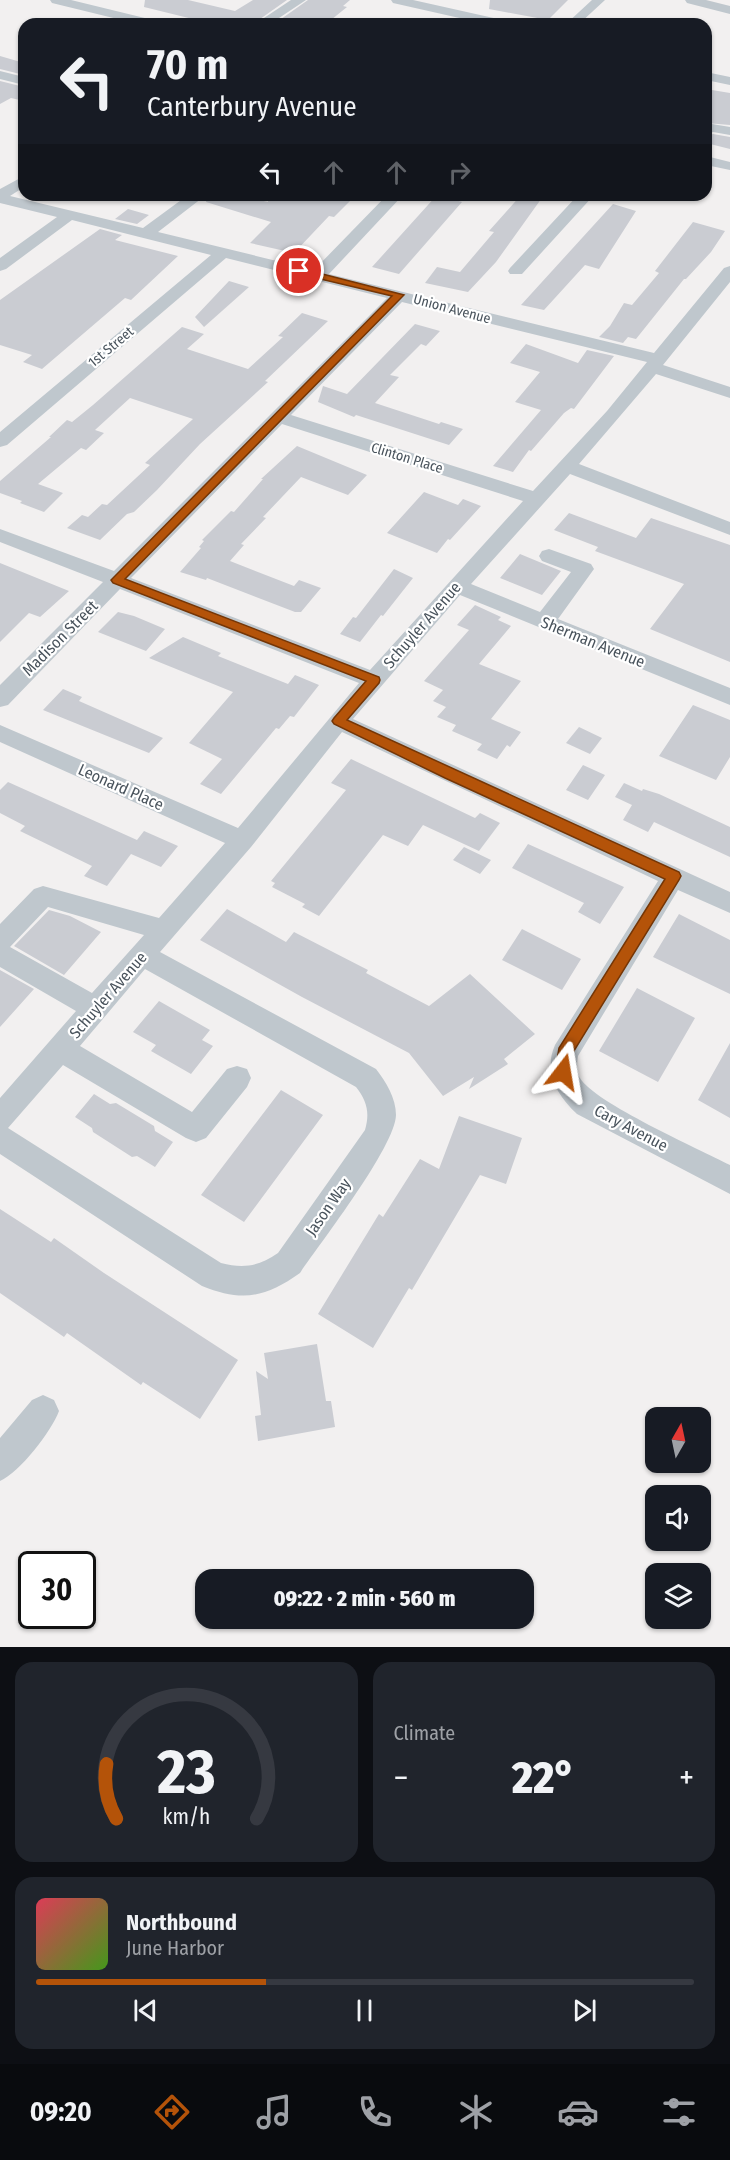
<!DOCTYPE html>
<html lang="en">
<head>
<meta charset="utf-8">
<style>
  body { margin:0; font-family:"Fira Sans Condensed",sans-serif; background:#20242c; color:#f1f3f6; height:100vh; display:flex; flex-direction:column; font-size:22px; white-space:nowrap }
  * { box-sizing:border-box; margin:0 }
  p { font-size:20px; color:#9ea1a6 }
  .icon { flex:none; width:33px; height:33px; fill:none; stroke:currentColor; stroke-width:2; stroke-linecap:round; stroke-linejoin:round }
  .map { position:relative; height:1647px; overflow:hidden }
  .panel { display:flex; flex-direction:column; gap:15px; padding:15px; background:#0d0f14; flex:1 }
  .panel>* { flex:none }
  .top-card { position:absolute; left:18px; top:18px; width:694px; height:183px; border-radius:18px; box-shadow:0 2px 4px #0004; background:#171b24; color:#f1f3f6; overflow:hidden }
  .needle { width:39px; rotate:9deg }
  .fabs { position:absolute; left:645px; top:1407px; display:grid; gap:12px }
  .fabs a { display:grid; place-items:center; width:66px; height:66px; border-radius:12px; background:#171b24; box-shadow:0 2px 4px #0004; font-size:30px }
  .speed { position:absolute; left:18px; top:1551px; display:flex; gap:12px; font-size:30px; font-weight:700; text-align:center }
  .speed>* { display:grid; place-content:center; width:78px; height:78px; border-radius:50%; background:#171b24; box-shadow:0 2px 4px #0004; line-height:1 }
  .speed .limit { border:3px solid #111; border-radius:9px; background:#fff; color:#111 }
  .pin { position:absolute; display:grid; place-items:center; width:51px; height:51px; color:#fff; margin:-26px; border:3px solid #fff; border-radius:50%; box-shadow:0 2px 6px #0007 }
  .me { position:absolute; width:66px; margin:-33px; rotate:14deg; stroke-linejoin:round; filter:drop-shadow(0 0 4px #0008) }
  .turn { display:flex; align-items:center; gap:21px; height:126px; padding:0 30px; font-size:27px }
  .turn .icon { width:78px; height:78px; stroke-width:2.5 }
  .turn b { display:block; font-size:42px; line-height:51px }
  .lanes { display:flex; align-items:center; height:57px; padding:0 30px; background:#0003; justify-content:center; gap:30px; direction:ltr }
  .lanes .off { opacity:.35 }
  .big { font-size:45px; font-weight:800; line-height:1.1 }
  .panel .card { flex:1; display:flex; flex-direction:column; justify-content:center; gap:9px; min-width:0; padding:0 21px; border-radius:18px; background:#20242c }
  .panel .dial { align-items:center; gap:0 }
  .dial svg { height:156px; overflow:visible; fill:none; stroke:#363941; stroke-width:7; stroke-linecap:round; text-anchor:middle }
  .dial text { fill:#f1f3f6; stroke:none }
  .song { display:flex; align-items:center; gap:18px }
  .cover { width:72px; height:72px; border-radius:9px; background:linear-gradient(135deg,hsl(350 70% 55%),hsl(100 70% 35%)) }
  .played { height:6px; border-radius:3px; background:linear-gradient(90deg,#b45309 35%,#363941 35%) }
  .keys { display:flex; justify-content:space-around; direction:ltr }
  .heat { display:flex; justify-content:space-between; align-items:center; font-size:33px; direction:ltr }
  .panel .tiles { flex:1; display:grid; gap:15px; grid-template-columns:1fr 1fr }
  .card:last-child { grid-column:span 2 }
  .trip { position:absolute; left:195px; top:1569px; width:339px; height:60px; border-radius:18px; background:#171b24; box-shadow:0 2px 4px #0004; font-weight:800; line-height:60px; text-align:center }
  .menu { display:flex; height:96px; justify-content:space-around; align-items:center; background:#090b0e; color:#9ea1a6 }
  .menu .icon { width:42px; height:42px }
  .menu .current { color:#b45309 }
  .menu b { font-size:27px; color:#f1f3f6 }
  .map>svg:first-child { display:block }
  .building { fill:#caccd2 }
  .lines { fill:none; stroke-linecap:round; stroke-linejoin:round }
  .minor { fill:#bfc7cd; fill-rule:evenodd }
  .route { fill:#b45309; stroke:#753606; stroke-width:1.5 }
  .labels { text-anchor:middle; dominant-baseline:central; stroke-width:4.5; stroke-linejoin:round; paint-order:stroke }
  .far-street-label { font-size:14px; fill:#49535c; stroke:#fff }
  .street-label { font-size:16px; fill:#49535c; stroke:#fff }
</style>
</head>
<body>
<div class="map">
<svg width="730" height="1647" viewBox="0 0 730 1647">
  <rect width="100%" height="100%" fill="#f2f0f0"/>
  <path class="building" d="M145 0H188L235 11 253 0H287L253 24H213L144 7Z
    M308 0H350L343 6 347 7 326 24H274Z
    M490 0H568L548 20 489 9Z
    M0 56 24 63V75L0 69Z
    M0 81 24 87V101L11 98 0 104Z
    M706 89 730 93V125L706 123Z
    M713 134 730 137V149L706 143V136Z
    M208 195H238L268 202 269 195H356L334 217 329 216 294 253 250 243 271 222 206 202Z
    M437 195H459L455 200 462 202 399 274 372 267Z
    M521 195H544L496 262 468 292 425 283 437 267 460 272 494 232 489 231Z
    M613 204 636 211 599 269 585 265 544 310 521 305Z
    M128 209 149 215 137 224 115 219Z
    M693 222 725 231 711 252 686 279H684L636 339 628 337 623 343 599 337 610 326 624 303 632 305 659 273 655 271Z
    M100 229 122 235 115 240 178 256 131 300 125 298 42 369 23 362 32 355 0 345V300Z
    M229 281 249 287 204 327 195 317Z
    M302 313 328 321 265 381 268 382 200 444 157 490 134 512 127 514 100 540 67 528 82 515 88 517 102 504 107 505 150 465 145 463 193 419 130 398 95 430 104 433 86 450 81 448 38 484 63 493 44 512 20 503 22 501 0 493V481L51 437H49L67 420 72 422 93 405 182 327 204 334 187 349 248 369 283 337 278 336Z
    M415 324 440 331 426 346 421 344 390 375 399 377 375 403 439 424 441 422 463 429 449 445 356 415 354 417 318 402 323 386 347 394Z
    M526 344 578 363 587 350 614 356 574 409 571 408 564 413 531 451 529 450 513 472 493 466 541 410 515 402 540 372 510 363Z
    M297 446 367 475 348 495 301 477 263 517 266 518 241 544 244 545 230 561 294 586 299 580 321 588 301 612H295L207 578 206 580 180 572 201 548 199 547 204 541 202 540 231 511 234 512 263 479H261Z
    M424 492 458 505 463 499 481 506 450 540 448 539 437 553 387 533Z
    M569 513 636 538 651 518 730 545V662L650 629 684 584 595 551 598 547 554 530Z
    M520 554 561 571 542 595 500 578Z
    M0 563 69 591 40 617 29 613 0 642Z
    M394 569 413 578 383 616 381 615 360 642 340 634 353 617 356 618Z
    M475 605 501 617 498 620 511 626 479 664 521 681 491 719 521 732 510 747 507 745 497 759 477 750 482 744 452 731 456 725 437 717 446 707 433 701 443 690 424 681 469 630 457 625Z
    M118 612 134 616 165 629 146 651 98 632Z
    M183 637 221 653 218 656 288 684 295 675 319 685 294 717 290 716 279 729 276 728 221 794 200 784 222 759 189 743 233 692 149 658Z
    M63 689 82 697 79 701 163 738 149 753 43 710Z
    M693 705 730 720V757L716 780 659 756Z
    M579 727 602 738 590 754 566 743Z
    M351 759 475 818 480 813 500 823 479 851 423 825 408 846 383 835 319 916 302 907 305 904 272 887 275 883 271 881 346 790 331 783Z
    M583 765 605 775 588 800 566 790Z
    M8 782 137 840 144 831 178 846 161 867 131 854 107 886 84 876 92 866 20 831 25 826 0 813V790Z
    M624 783 642 791 643 789 659 794 730 827V857L654 822 648 832 623 820 632 805 615 797Z
    M528 844 624 887 600 924 578 912 584 903 512 868Z
    M464 847 491 860 480 874 453 860Z
    M227 909 286 942 294 932 368 970 366 973 429 1006 470 974 535 1034 504 1059 508 1064 469 1089 474 1077 443 1096 409 1053 302 997 200 940Z
    M49 910 70 916 101 932 64 975 14 946Z
    M679 914 730 940V994L653 957Z
    M522 929 581 959 562 990 502 960Z
    M0 970 34 989 0 1027Z
    M637 988 695 1018 658 1082 599 1051Z
    M159 1001 210 1030 202 1040 213 1046 191 1074 151 1051 156 1045 133 1032Z
    M730 1043V1118L698 1100Z
    M281 1090 323 1115 244 1222 201 1195Z
    M94 1094 110 1104 116 1103 154 1126 155 1131 173 1142 155 1167 137 1156 132 1157 93 1132 92 1128 75 1117Z
    M459 1116 522 1138 506 1184 480 1175 412 1290 409 1288 373 1348 318 1314 379 1214 383 1217 420 1159 439 1169Z
    M0 1209 51 1242 54 1238 104 1273 238 1360 200 1419 143 1382 141 1385 67 1333 64 1337 0 1293Z
    M317 1344 326 1401H331L335 1427 258 1441 255 1416 261 1415 256 1371 268 1379 264 1353Z"/>
  <g class="lines">
    <path class="minor" d="M50 0H71L157 21 159 24H138L52 3Z
      M291 0H306L270 24H255Z
      M391 0H413L507 21 509 24H486L393 3Z
      M592 0H605L579 24H566Z
      M685 0H706L730 6V14L687 3Z
      M0 71 24 77V85L0 79Z
      M706 72 730 77V85L706 80Z
      M712 124 730 127V135L713 132 706 134V125Z
      M706 156 730 162V170L706 165Z
      M24 176V187L10 196 143 228 188 195H206L158 232 314 270 387 195H403L329 274 654 353 724 268 730 266V282L663 365 730 387V398L656 374 579 464 730 522V535L570 474 471 584 540 612 571 572 542 561 539 556 542 551 549 549 591 564 594 569 558 619 730 688V705L460 595 353 719 730 892V913L678 890 578 1056C577 1063 576 1072 580 1078 595 1103 699 1149 730 1165V1194L577 1114C557 1095 543 1072 555 1045L658 881 342 732 251 847 160 952 376 1069C386 1082 396 1098 396 1115 395 1147 321 1242 300 1273 265 1298 242 1302 202 1286L0 1154V1098L76 1011 0 967V924L34 889 43 886 159 918 225 843 0 742V725L238 828 359 683 120 589 8 705 0 707V685L103 582 0 542V529L114 571 387 298 226 258 7 445 0 447V432L211 255 72 220 6 269 0 271V258L57 217 0 203V189ZM402 302 647 362 607 411 533 491 291 415ZM282 424 523 501 370 670 131 578ZM48 907 144 935 92 993 10 947ZM145 969 356 1087C367 1101 370 1113 365 1130L278 1253C259 1266 244 1269 221 1263L8 1128 63 1065 186 1138 196 1142 206 1138 247 1087 251 1078 247 1069 237 1066 227 1069 192 1112 80 1046Z
      M578 195H594L522 274H510L508 271 510 268Z
      M43 1395 54 1400 59 1411C51 1432 20 1472 0 1481V1438L32 1400Z"/>
  </g>
  <path class="route" d="M299 268 404 295 125 579 379 677 380 680 379 683 347 720 679 872 681 876 679 880 572 1054 568 1077 563 1079 557 1077 555 1072 559 1048 665 879 445 778 334 724 332 721 334 718 366 681 113 583 111 580 392 296 295 273V269Z"/>
  <g class="labels">
    <g class="far-street-label">
      <text transform="translate(452 309) rotate(15)">Union Avenue</text>
      <text transform="translate(111 347) rotate(-40)">1st Street</text>
      <text transform="translate(407 458) rotate(17)">Clinton Place</text>
    </g>
    <g class="street-label">
      <text transform="translate(422 625) rotate(-49)">Schuyler Avenue</text>
      <text transform="translate(60 638) rotate(-45)">Madison Street</text>
      <text transform="translate(593 642) rotate(22)">Sherman Avenue</text>
      <text transform="translate(121 787) rotate(24)">Leonard Place</text>
      <text transform="translate(108 995) rotate(-49)">Schuyler Avenue</text>
      <text transform="translate(631 1128) rotate(28)">Cary Avenue</text>
      <text transform="translate(328 1207) rotate(-55)">Jason Way</text>
    </g>
  </g>
</svg>
<div class="fabs">
<a><svg class="needle" viewBox="-14 -14 28 28"><path d="M0-13l5 13h-10z" fill="#e53935"/><path d="M0 13l5-13h-10z" fill="#9ea1a6"/></svg></a>
<a><svg class="icon" aria-label="sound" viewBox="0 0 24 24"><path d="M4 9h4l5-4v14l-5-4H4zM17 9q2 3 0 6"/></svg></a>
<a><svg class="icon" aria-label="layers" viewBox="0 0 24 24"><path d="M12 4l9 5-9 5-9-5zM3 14l9 5 9-5"/></svg></a>
</div>
<div class="speed"><div class="limit">30</div></div>
<div class="pin" style="left:299px;top:271px;background:#d93025"><svg class="icon" aria-label="arrive" viewBox="0 0 24 24"><path d="M6 21V4h12l-3 4 3 4H6"/></svg></div>
<svg class="me" style="left:563px;top:1072px" viewBox="-20 -20 40 40"><path d="M0-17L14 15 0 8-14 15z" fill="#b45309" stroke="#fff" stroke-width="4"/></svg>
<div class="trip">09:22 · 2 min · 560 m</div>
<div class="top-card">
<div class="turn"><svg class="icon" aria-label="left" viewBox="0 0 24 24"><path d="M17 20v-9H6M10 6l-5 5 5 5"/></svg><div><b>70 m</b>Canterbury Avenue</div></div>
<div class="lanes"><svg class="icon" aria-label="left" viewBox="0 0 24 24"><path d="M17 20v-9H6M10 6l-5 5 5 5"/></svg><svg class="icon off" aria-label="ahead" viewBox="0 0 24 24"><path d="M12 20V5M6 11l6-6 6 6"/></svg><svg class="icon off" aria-label="ahead" viewBox="0 0 24 24"><path d="M12 20V5M6 11l6-6 6 6"/></svg><svg class="icon off" aria-label="right" viewBox="0 0 24 24"><path d="M7 20v-9h11M14 6l5 5-5 5"/></svg></div>
</div>
</div>
<section class="panel">
<div class="tiles">
<div class="card dial"><svg viewBox="0 0 100 80">
<path d="M14 69A42 42 0 1 1 86 69"/>
<path d="M14 69A42 42 0 0 1 9 41" stroke="#b45309"/>
<text x="50" y="56" font-size="32" font-weight="700">23</text>
<text x="50" y="72" font-size="11">km/h</text>
</svg></div>
<div class="card"><p>Climate</p>
<div class="heat"><a>−</a><b class="big">22°</b><a>+</a></div>
</div>
<div class="card">
<div class="song"><i class="cover"></i><div><b>Northbound</b><p>June Harbor</p></div></div>
<div class="played"></div>
<div class="keys"><svg class="icon" aria-label="previous" viewBox="0 0 24 24"><path d="M18 5L8 12l10 7zM5 5v14"/></svg><svg class="icon" aria-label="pause" viewBox="0 0 24 24"><path d="M8 5v14M16 5v14"/></svg><svg class="icon" aria-label="next" viewBox="0 0 24 24"><path d="M6 5l10 7-10 7zM19 5v14"/></svg></div>
</div>
</div>
</section>
<nav class="menu">
<b>09:20</b>
<svg class="icon current" aria-label="directions" viewBox="0 0 24 24"><path d="M12 3l9 9-9 9-9-9zM9 14v-3h6M13 9l2 2-2 2"/></svg>
<svg class="icon" aria-label="music" viewBox="0 0 24 24"><path d="M9 18V5l10-2v13"/><circle cx="6" cy="18" r="3"/><circle cx="16" cy="16" r="3"/></svg>
<svg class="icon" aria-label="phone" viewBox="0 0 24 24"><path d="M5 4h4l2 5-3 2q2 4 5 5l2-3 5 2v4C11 20 4 13 5 4z"/></svg>
<svg class="icon" aria-label="climate" viewBox="0 0 24 24"><path d="M12 3v18M4 7l16 10M4 17L20 7"/></svg>
<svg class="icon" aria-label="car" viewBox="0 0 24 24"><path d="M5 17H2v-5l4-1 3-4h7l3 4 3 1v5h-3M9 17h6M6 11h13"/><circle cx="7" cy="17" r="2"/><circle cx="17" cy="17" r="2"/></svg>
<svg class="icon" aria-label="filters" viewBox="0 0 24 24"><path d="M4 7h16M4 17h16"/><circle cx="9" cy="7" r="2"/><circle cx="15" cy="17" r="2"/></svg>
</nav>
</body>
</html>
